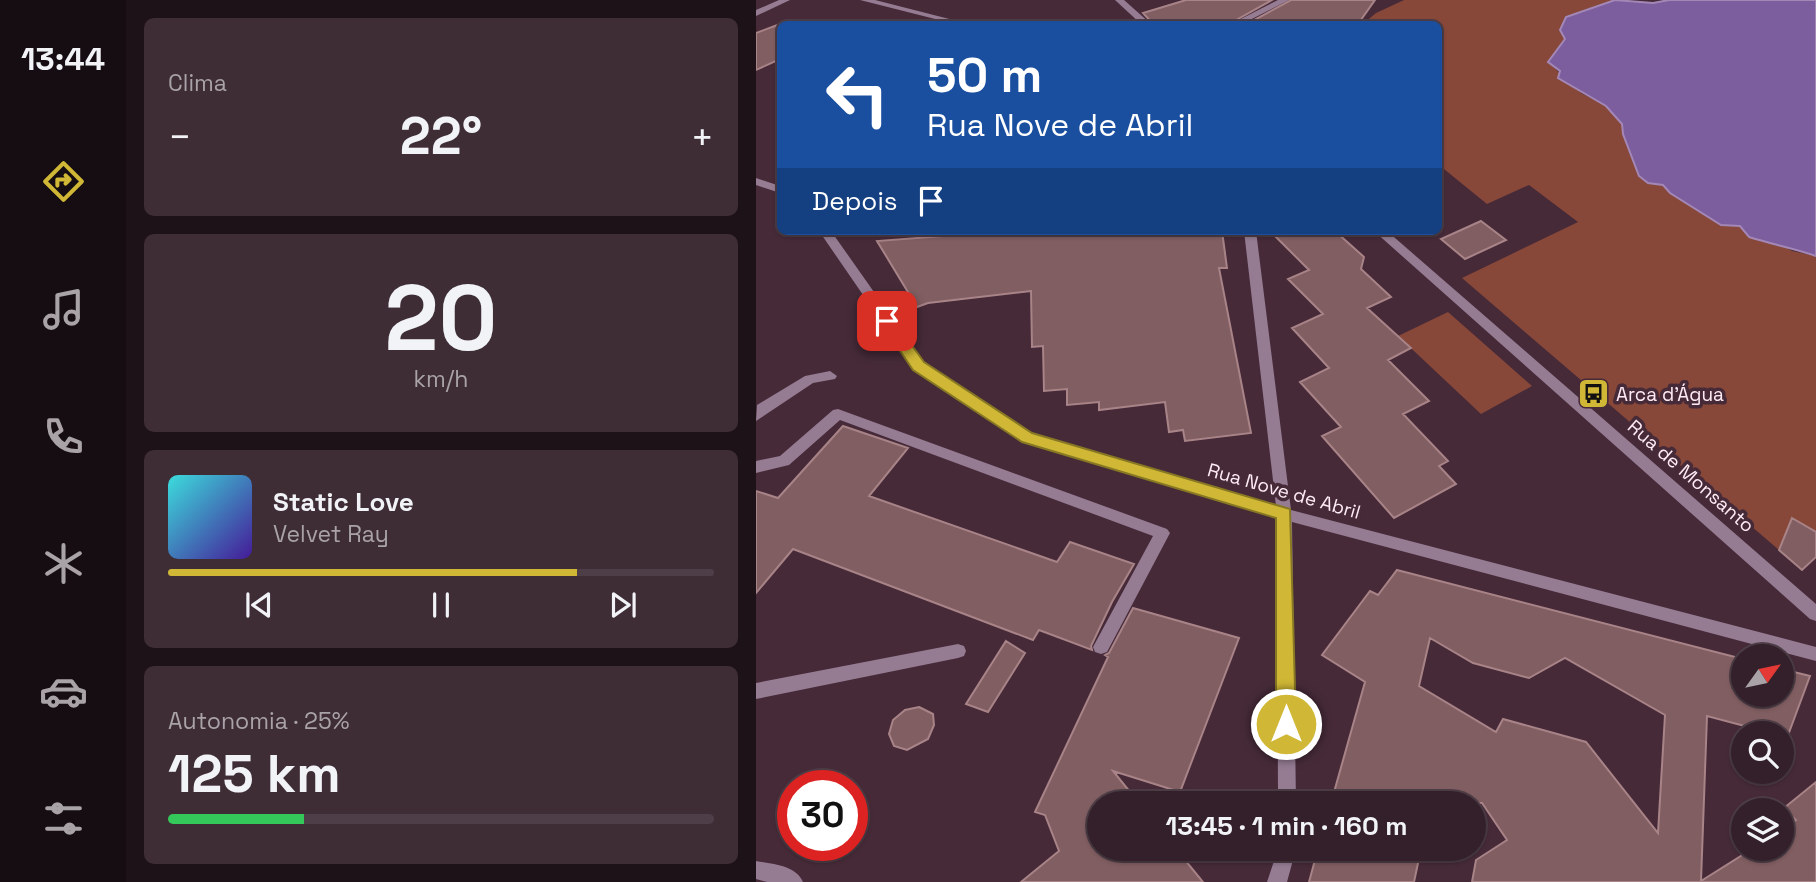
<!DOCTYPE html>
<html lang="pt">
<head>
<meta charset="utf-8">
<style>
  body { margin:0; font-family:"Space Grotesk",sans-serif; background:#3f2d36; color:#f1f3f6; height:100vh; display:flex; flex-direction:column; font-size:26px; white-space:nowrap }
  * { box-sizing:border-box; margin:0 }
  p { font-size:23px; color:#a9a3a8 }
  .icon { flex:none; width:38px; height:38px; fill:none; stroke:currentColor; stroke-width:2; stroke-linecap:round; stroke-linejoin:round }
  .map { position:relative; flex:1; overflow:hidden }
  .side { display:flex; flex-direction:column; gap:18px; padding:18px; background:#1d1217; width:630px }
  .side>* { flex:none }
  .top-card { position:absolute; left:21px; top:21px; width:665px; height:214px; border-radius:10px; box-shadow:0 2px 5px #0004,0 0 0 2px #4e3e47; background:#1a4fa0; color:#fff; overflow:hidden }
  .needle { width:46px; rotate:57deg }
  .controls { position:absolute; left:975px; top:644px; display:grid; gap:14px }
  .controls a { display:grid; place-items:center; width:63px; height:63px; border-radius:50%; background:#34202a; box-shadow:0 2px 5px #0004,0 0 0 2px #4e3e47; font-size:35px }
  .speed { position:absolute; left:21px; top:770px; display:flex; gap:14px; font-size:35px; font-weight:700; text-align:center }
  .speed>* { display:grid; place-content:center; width:91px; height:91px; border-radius:50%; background:#34202a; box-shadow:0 2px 5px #0004,0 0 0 2px #4e3e47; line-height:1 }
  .speed .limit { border:10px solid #d22; background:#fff; color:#111 }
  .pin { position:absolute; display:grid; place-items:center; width:60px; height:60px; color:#fff; margin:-30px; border-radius:14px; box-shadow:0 4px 10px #0006 }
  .me { position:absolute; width:77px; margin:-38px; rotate:0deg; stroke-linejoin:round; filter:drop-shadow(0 0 5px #0008) }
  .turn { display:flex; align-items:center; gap:24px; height:147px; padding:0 35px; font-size:32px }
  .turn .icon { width:91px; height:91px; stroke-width:2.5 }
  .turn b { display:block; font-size:49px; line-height:60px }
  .then { display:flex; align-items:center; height:66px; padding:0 35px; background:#0003; gap:14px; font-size:26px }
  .big { font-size:52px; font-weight:700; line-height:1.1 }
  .side .tile { flex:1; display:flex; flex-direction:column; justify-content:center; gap:10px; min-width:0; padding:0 24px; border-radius:10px; background:#3f2d36 }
  .side .dial { align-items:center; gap:0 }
  .dial b { font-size:91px; line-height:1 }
  .song { display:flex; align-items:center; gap:21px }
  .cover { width:84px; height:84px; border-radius:10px; background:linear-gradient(135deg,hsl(180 70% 55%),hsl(260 70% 35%)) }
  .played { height:7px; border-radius:4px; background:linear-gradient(90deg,#d0b836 75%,#4e3e47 75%) }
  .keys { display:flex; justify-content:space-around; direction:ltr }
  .heat { display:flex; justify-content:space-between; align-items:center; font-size:38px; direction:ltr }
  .charge { height:10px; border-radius:5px; background:linear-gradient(90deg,#34c759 25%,#4e3e47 0) }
  .trip { position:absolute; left:331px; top:791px; width:399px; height:70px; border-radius:35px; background:#34202a; box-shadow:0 2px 5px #0004,0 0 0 2px #4e3e47; font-weight:700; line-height:70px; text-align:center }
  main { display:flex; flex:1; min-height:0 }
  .dock { display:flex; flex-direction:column; width:126px; justify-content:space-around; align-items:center; background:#150d11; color:#a9a3a8 }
  .dock .icon { width:49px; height:49px }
  .dock .on { color:#d0b836 }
  .dock b { font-size:32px; color:#f1f3f6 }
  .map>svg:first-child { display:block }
  .green { fill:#874739 }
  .water { fill:#7c5d9d; stroke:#a388b7; stroke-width:2 }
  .building { fill:#815e62; stroke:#a88387; stroke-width:2; fill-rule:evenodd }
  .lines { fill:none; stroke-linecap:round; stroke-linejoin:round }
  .service { fill:#957c93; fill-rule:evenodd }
  .minor { fill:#957c93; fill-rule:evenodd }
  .tertiary { fill:#957c93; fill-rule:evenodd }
  .route { fill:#d0b836; stroke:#877823; stroke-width:2 }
  .labels { text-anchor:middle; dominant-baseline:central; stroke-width:7; stroke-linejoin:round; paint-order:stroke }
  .poi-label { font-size:19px; fill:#feebf3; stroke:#462a38; text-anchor:start }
  .street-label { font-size:19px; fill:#feebf3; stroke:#462a38 }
</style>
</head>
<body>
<main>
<nav class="dock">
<b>13:44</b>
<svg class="icon on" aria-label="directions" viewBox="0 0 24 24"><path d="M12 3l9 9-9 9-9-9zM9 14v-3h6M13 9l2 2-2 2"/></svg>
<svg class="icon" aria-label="music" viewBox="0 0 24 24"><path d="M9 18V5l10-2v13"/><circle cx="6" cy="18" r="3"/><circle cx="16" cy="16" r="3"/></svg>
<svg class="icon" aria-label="phone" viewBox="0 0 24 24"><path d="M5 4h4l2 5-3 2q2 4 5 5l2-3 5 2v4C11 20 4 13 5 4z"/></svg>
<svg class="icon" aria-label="climate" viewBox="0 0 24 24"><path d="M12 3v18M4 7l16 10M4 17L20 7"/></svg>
<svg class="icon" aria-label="car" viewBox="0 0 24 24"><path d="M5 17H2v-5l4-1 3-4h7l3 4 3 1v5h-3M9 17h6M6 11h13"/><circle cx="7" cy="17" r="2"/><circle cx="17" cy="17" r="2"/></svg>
<svg class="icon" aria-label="filters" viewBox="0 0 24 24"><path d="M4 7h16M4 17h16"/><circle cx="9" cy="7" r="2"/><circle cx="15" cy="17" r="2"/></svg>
</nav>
<section class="side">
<div class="tile"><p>Clima</p>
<div class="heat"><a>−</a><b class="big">22°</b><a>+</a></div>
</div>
<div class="tile dial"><b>20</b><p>km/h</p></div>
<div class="tile">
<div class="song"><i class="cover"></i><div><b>Static Love</b><p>Velvet Ray</p></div></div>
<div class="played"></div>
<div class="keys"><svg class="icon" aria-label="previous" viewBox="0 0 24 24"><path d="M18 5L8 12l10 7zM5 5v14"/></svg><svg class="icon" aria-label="pause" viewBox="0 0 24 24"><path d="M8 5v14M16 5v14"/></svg><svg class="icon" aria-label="next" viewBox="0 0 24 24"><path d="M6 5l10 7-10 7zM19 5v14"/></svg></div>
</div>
<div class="tile"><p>Autonomia · 25%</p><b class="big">125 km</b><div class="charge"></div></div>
</section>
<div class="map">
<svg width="1060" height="882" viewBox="0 0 1060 882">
  <rect width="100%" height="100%" fill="#462a38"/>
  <path class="green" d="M648 0H859L810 17 809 39 792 62 825 93 850 106 866 124 867 134 883 176 892 183 907 185 914 193 965 225 984 226 1007 241H1019L1036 251 1060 256V532L1036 519 1023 550 706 278 822 222 773 185 731 204 683 165 682 24H607L620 13Z
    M692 312 776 386 725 414 642 336Z"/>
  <path class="water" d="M859 0 897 3 913 0H1060V256C1037 248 1015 244 993 237L984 226 965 225 914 193 907 185 892 183 883 176 867 134 866 124 850 106 802 78 804 71 792 62 809 39 804 30 810 17Z"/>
  <path class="building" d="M430 0H516L473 24H397L387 13Z
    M535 0H619L602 24H491Z
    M24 24V59L0 70V33Z
    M725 221 750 240 709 259 685 239Z
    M253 231H466L471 268H463L495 433 429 441 427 430 413 432 409 402 343 410V402L311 405V389L288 391 287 346 276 347 275 291 172 303 161 307 121 241Z
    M514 231H579L608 257 605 269 635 297 611 308 655 348 632 360 673 401 647 414 692 461 683 466 700 484 638 518 566 436 585 427 544 382 573 368 536 328 567 314 532 279 553 270Z
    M87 426 152 448 113 496 301 562 314 542 378 564 356 602 335 646 336 650 283 630 277 640 37 549 0 593V491L22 498Z
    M1036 518 1060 532V557L1046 570 1023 550Z
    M641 570 987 659V695H1026V669L1054 676 1031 738 1026 733H1015L951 716 945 881 996 849H1026V830L1040 820 1028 808 1060 782V882H716L720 860 751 840 726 803H575L609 682 566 655 614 591 622 595ZM674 638 717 663 773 678 809 658 909 715 902 833 830 742 747 719 740 732 663 686Z
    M377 608 483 638 424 792 357 771 383 803H343V849H420L447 882H265L303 851 289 815 279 812 352 657 349 655 353 653Z
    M250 641 269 653 232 712 210 704Z
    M163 707 177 714 178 725 172 739 151 750 138 746 133 734 137 720 149 710Z
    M562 849H665L658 882H553Z"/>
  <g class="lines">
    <path class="service" d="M74 371 81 376 79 379 57 383 0 421 1 405 49 376Z
      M82 409 411 529 414 533 351 652 345 654 339 652 337 647 397 536 84 420 33 465 0 473V461L24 456 77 410Z
      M202 644 208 646 210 651 208 656 202 658 0 699V683Z
      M0 861C16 864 40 865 47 882H11L0 879Z"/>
    <path class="minor" d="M23 0H34L0 16V10Z
      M104 0H119L213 24H199Z
      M522 0H533L486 24H475Z
      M0 178 24 186V193L0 185Z
      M63 231H75L168 363 276 434 520 506 488 231H500L535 510 1060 647V661L536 522 540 803H522L521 518 266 442 158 369Z
      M522 849H540L531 882H511Z"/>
    <path class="tertiary" d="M359 0H368L395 24H385Z
      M618 231H631L1060 604V621L1054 619Z"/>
  </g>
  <path class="route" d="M131 316 136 318 168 362 276 433 534 509 540 724 537 731 530 734 523 731 520 724V518L266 442 157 370 124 321Z"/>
  <defs>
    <symbol id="bus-square" viewBox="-11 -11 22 22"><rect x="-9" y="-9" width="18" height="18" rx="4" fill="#d0b836" stroke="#462a38"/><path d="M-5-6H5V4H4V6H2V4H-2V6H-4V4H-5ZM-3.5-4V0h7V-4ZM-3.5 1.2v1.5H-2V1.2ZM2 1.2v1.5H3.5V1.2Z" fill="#111"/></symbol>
  </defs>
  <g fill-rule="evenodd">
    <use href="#bus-square" x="820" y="376" width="35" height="35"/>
  </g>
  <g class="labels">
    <g class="poi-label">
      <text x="860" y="394">Arca d'Água</text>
    </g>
    <g class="street-label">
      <text transform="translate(935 476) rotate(41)">Rua de Monsanto</text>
      <text transform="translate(528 491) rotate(16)">Rua Nove de Abril</text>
    </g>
  </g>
</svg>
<div class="controls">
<a><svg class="needle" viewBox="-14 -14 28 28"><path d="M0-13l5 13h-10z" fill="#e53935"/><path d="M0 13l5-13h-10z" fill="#a9a3a8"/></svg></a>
<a><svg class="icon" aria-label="search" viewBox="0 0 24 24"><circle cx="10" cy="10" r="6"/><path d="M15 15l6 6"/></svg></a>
<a><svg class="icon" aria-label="layers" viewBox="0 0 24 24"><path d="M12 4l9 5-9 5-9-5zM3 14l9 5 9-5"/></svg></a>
</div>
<div class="speed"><div class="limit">30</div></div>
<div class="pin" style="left:131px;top:321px;background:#d93025"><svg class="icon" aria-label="arrive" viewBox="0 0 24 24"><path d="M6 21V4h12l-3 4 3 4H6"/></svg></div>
<svg class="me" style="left:530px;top:724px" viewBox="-20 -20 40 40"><circle r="17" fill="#d0b836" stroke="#fff" stroke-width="3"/><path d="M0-11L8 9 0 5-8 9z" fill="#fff"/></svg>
<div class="trip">13:45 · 1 min · 160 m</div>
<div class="top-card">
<div class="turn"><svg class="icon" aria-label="left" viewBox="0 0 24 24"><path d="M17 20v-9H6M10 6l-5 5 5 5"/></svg><div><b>50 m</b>Rua Nove de Abril</div></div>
<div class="then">Depois<svg class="icon" aria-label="arrive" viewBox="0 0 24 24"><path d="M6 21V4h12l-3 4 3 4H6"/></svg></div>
</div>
</div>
</main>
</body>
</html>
